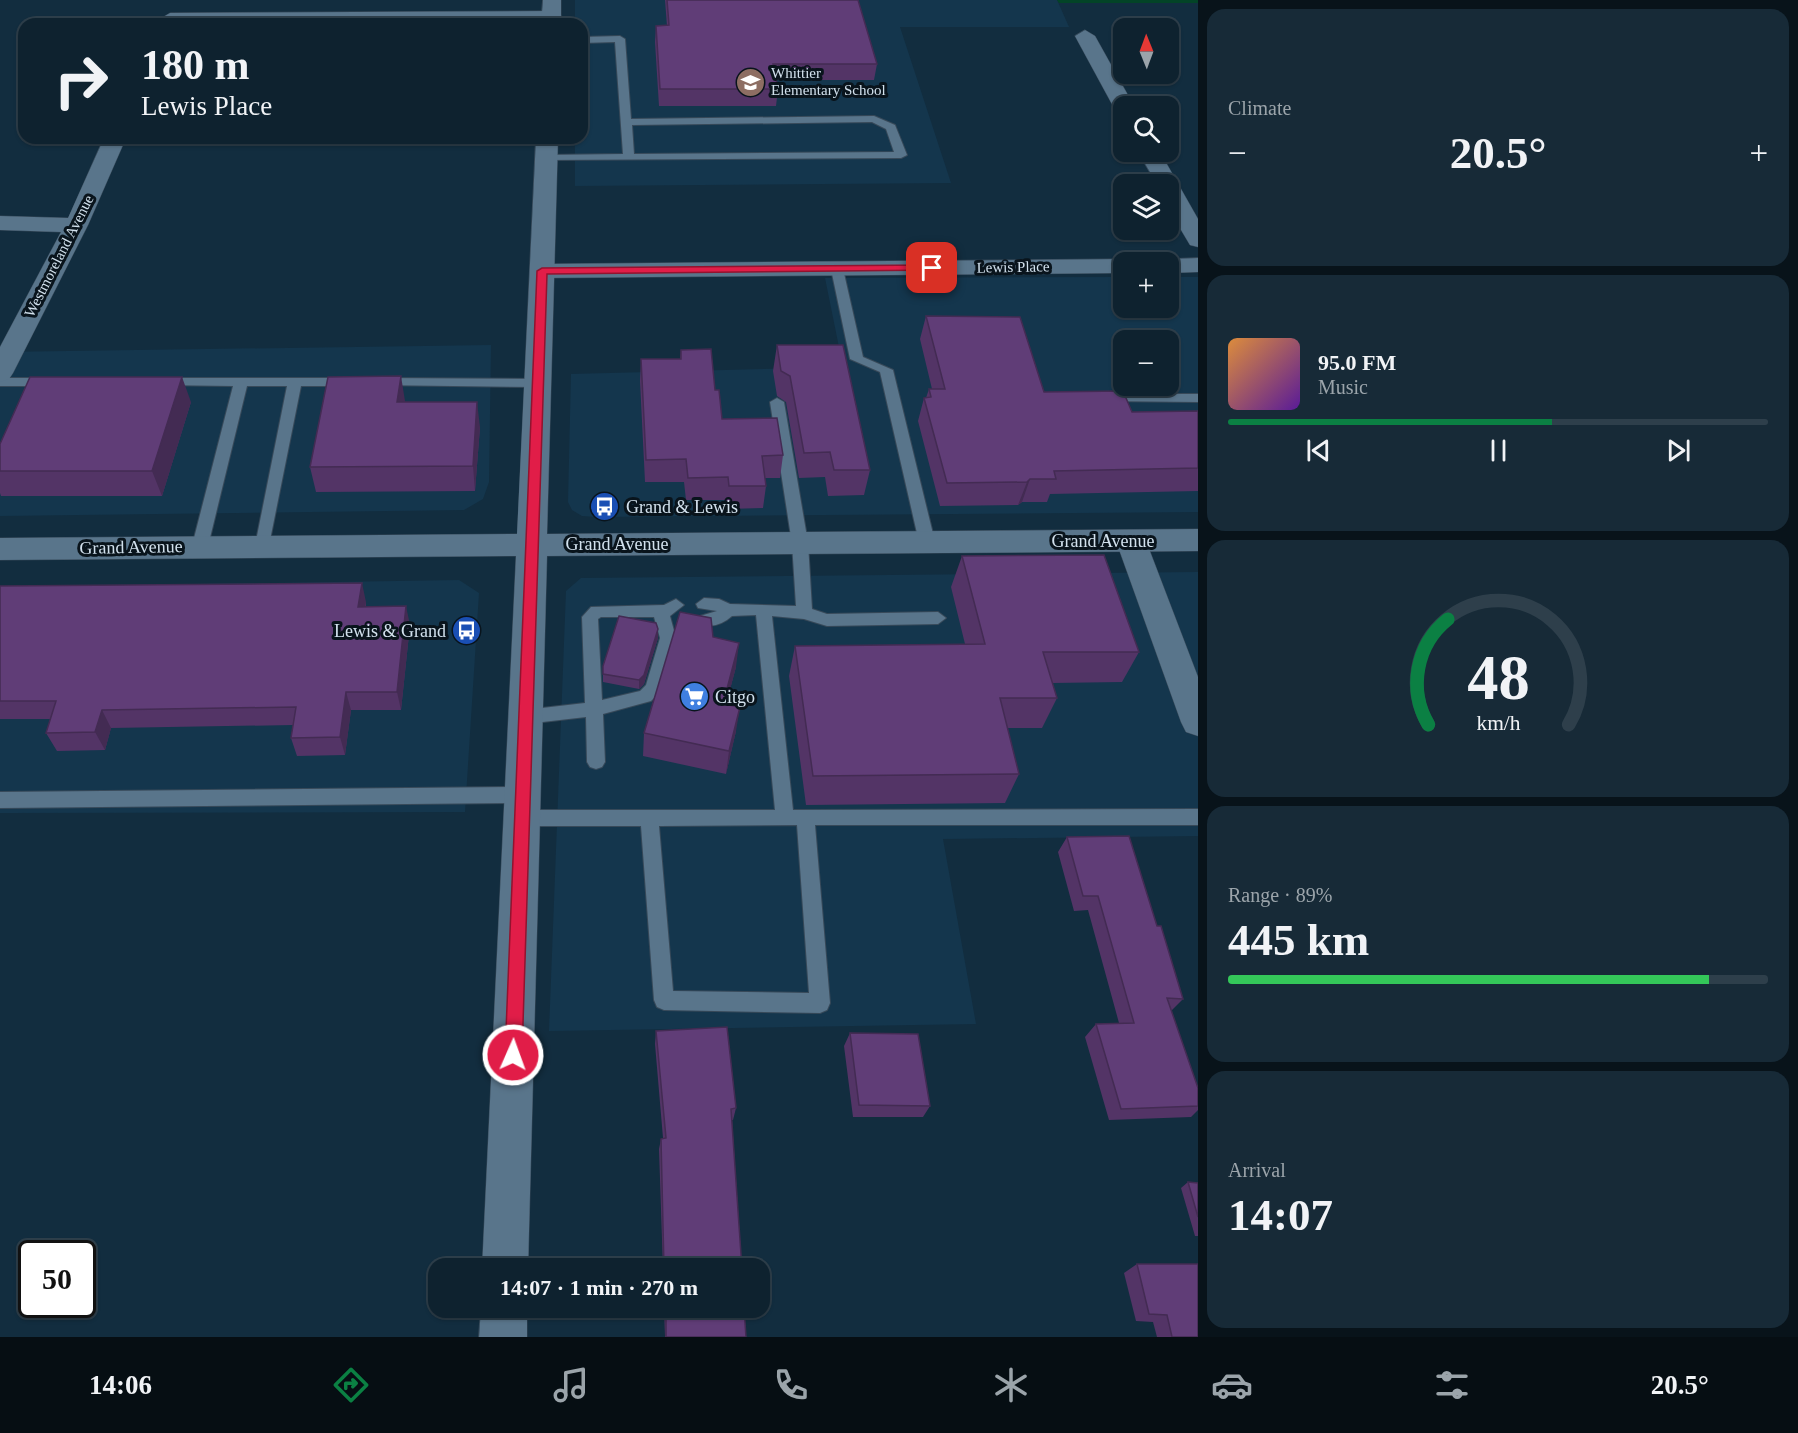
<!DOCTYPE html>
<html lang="en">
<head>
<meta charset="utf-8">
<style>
  body { margin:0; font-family:"Times New Roman",serif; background:#172a37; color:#f1f3f6; height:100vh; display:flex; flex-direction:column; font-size:22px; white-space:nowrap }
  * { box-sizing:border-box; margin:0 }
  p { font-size:20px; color:#9ba4aa }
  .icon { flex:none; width:33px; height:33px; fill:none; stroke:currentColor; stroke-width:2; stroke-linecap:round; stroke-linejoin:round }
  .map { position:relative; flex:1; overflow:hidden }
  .sheet { display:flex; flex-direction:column; gap:9px; padding:9px; background:#08131a; width:600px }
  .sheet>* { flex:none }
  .hud { position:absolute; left:18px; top:18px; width:570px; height:126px; border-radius:18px; box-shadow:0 2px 4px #0004,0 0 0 2px #2e3f4b; background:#0e222f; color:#f1f3f6; overflow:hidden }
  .needle { width:39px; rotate:359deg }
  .buttons { position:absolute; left:1113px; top:18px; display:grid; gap:12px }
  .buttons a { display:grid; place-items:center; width:66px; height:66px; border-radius:12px; background:#0e222f; box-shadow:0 2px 4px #0004,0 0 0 2px #2e3f4b; font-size:30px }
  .speed { position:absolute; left:18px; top:1240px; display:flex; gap:12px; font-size:30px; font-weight:700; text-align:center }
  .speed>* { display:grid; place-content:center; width:78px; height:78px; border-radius:50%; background:#0e222f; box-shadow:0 2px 4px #0004,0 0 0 2px #2e3f4b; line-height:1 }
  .speed .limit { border:3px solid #111; border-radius:9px; background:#fff; color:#111 }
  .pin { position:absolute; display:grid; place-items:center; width:51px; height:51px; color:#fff; margin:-26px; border-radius:12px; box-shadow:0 3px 9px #0006 }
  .me { position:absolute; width:66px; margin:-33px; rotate:2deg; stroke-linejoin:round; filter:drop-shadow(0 0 4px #0008) }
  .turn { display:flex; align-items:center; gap:21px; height:126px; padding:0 24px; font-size:27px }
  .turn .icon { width:78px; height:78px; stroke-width:2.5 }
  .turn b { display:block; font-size:42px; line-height:51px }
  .big { font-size:45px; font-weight:700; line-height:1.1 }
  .sheet .card { flex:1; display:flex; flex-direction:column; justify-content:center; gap:9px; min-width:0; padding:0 21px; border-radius:18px; background:#172a37 }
  .sheet .dial { align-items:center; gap:0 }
  .dial svg { height:156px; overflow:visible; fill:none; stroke:#2e3f4b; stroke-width:7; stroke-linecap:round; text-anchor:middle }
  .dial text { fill:#f1f3f6; stroke:none }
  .song { display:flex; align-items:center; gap:18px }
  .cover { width:72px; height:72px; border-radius:9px; background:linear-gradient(135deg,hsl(30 70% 55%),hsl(270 70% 35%)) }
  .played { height:6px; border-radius:3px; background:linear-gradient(90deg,#0b8043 60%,#2e3f4b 60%) }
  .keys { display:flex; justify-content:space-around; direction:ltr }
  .heat { display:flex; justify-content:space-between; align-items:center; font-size:33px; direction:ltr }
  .charge { height:9px; border-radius:4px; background:linear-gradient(90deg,#34c759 89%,#2e3f4b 0) }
  .trip { position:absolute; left:428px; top:1258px; width:342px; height:60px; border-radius:18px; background:#0e222f; box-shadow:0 2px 4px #0004,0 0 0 2px #2e3f4b; font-weight:700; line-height:60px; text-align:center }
  .menu { display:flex; height:96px; justify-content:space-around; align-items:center; background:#060e13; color:#9ba4aa }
  .menu .icon { width:42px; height:42px }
  .menu .active { color:#0b8043 }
  .menu b { font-size:27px; color:#f1f3f6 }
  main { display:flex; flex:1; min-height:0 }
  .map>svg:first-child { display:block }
  .built { fill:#14364d; fill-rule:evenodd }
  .green { fill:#034427 }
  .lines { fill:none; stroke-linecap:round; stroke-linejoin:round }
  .service-casing { stroke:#374959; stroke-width:2 }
  .minor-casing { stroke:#374959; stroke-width:1 }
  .secondary-casing { stroke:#374959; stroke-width:1 }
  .service { fill:#59758b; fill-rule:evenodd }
  .minor { fill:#59758b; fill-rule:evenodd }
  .secondary { fill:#59758b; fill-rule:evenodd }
  .wall { fill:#533466 }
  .shaded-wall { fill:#432b53 }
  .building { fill:#603d77; stroke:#432b53; stroke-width:1.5 }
  .route { fill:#e11d48; stroke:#92132f; stroke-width:1.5 }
  .labels { text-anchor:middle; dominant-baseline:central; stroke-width:6; stroke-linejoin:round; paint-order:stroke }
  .far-poi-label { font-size:15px; fill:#d2e1ed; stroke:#09141c; text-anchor:start }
  .far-street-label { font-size:15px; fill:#d2e1ed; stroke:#09141c }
  .poi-label { font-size:18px; fill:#d2e1ed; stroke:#09141c; text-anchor:start }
  .street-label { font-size:18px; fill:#d2e1ed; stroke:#09141c }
</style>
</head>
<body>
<main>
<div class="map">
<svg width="1198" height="1337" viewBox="0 0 1198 1337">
  <rect width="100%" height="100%" fill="#122d3f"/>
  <path class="built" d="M575 0H1057L1069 27H900L951 183 575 186V138H582V24H575Z
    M1123 277 1124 308H1168L1169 277H1198V512L596 517 582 516 572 510 568 502 571 374 843 367 825 278ZM1124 340H1168V386H1124Z
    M491 345 489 482 483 499 464 510 0 516V352Z
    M1198 572V836L943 839 976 1024 549 1031 566 591 581 578Z
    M459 580 479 593 465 812 0 813V587Z"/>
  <path class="green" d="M1057 0H1198V3H1059Z"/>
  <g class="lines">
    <defs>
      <path id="service" d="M620 36 625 39 631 119 874 116 895 125 907 155 901 158 542 160V156L546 155 623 154 615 42 582 43V37ZM872 122 886 129 894 152 634 154 632 125Z
        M837 265 843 269 863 357 893 370 935 542 932 546 927 547 919 542 880 372 850 359 831 269Z
        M0 378H48L55 382 48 386H0Z
        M164 378H348L355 382 348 386H301L268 550 263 552 255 546 287 386H247L208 546 200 552 192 546 233 386 159 385 157 382Z
        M380 378 538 379 545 383 538 387 375 385V379Z
        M1105 394H1198V402L1100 401V395Z
        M777 398 784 402 808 543 812 609 827 614 938 612 946 618 938 624 827 626 804 619 772 616 793 810 1198 809V825H815L830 1003 827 1010 820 1013 664 1010 657 1007 654 1000 641 826H522L516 824 513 818 516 812 522 810H775L756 615 732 616C723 624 713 628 700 624L698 620 700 616 717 611 698 608 696 604 704 598 719 599 730 604 796 606 792 543 770 402ZM797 825 809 993 673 991 659 826Z
        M676 599 684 605 670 616 676 638 659 693 651 701 603 714 605 762 602 767 596 769 590 767 587 762 586 717 525 724 519 722 516 717 519 712 525 710 585 703 582 617 591 607 664 605ZM601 617H654L660 638 646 685 640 691 602 700 598 619Z
        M523 787 529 790 532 795 529 800 523 803 0 808V792Z"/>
      <path id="minor" d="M552 11 559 13 562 17 559 21 167 24 160 19 170 13Z
        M1085 30 1095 36 1134 106H1124V112L1117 110 1113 106 1075 36Z
        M104 138H126L88 225 13 373 9 379 0 382V347L61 232 0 230V216L68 218Z
        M1138 152H1160L1198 219V247L1190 245 1168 208V184H1157Z
        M1198 258V272L1168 273V262H1158L1168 259Z
        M1124 259 1134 262H1124V273L542 278 533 276 530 271 533 266 542 264Z
        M1131 530 1142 533 1146 541 1198 677V736L1186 732 1181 722 1116 541 1120 533Z"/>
      <path id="secondary" d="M543 0H561V24H541Z
        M536 138H558L547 534 1198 529V551L547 556 528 1269H482L516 556 0 560V538L517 534Z
        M481 1308H527V1337H479Z"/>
    </defs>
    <use href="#service" class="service-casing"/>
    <use href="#minor" class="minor-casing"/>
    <use href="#secondary" class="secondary-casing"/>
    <use href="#service" class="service"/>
    <use href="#minor" class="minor"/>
    <use href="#secondary" class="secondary"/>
  </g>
  <path class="wall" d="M665 0H858L877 64 874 80H776L778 89 776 106H659L655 42 656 26H667Z
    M926 316 1044 392 1132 412 1198 411V491L1050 494 1047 502H1022L1018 505 940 506 918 421 924 398H926L929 389H932L920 339Z
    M777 345 870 470 864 495 828 496 825 477 799 478 786 402 777 396 773 371Z
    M681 350 715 390 722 419 783 455 780 478H765L766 486 763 508 727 509 726 500H686L684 482H645L640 381 641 359H680Z
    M191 402 162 496H1L0 493V444Z
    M405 402 480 427 475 491 316 492 310 467Z
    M962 556 1139 652 1122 682 1052 683 1057 698 1042 728H1007L1019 774 1005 803 806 805 789 676 795 646 965 644 951 587Z
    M0 586 366 602V607L410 625 401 710H351L345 755 297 756 291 738 293 725 111 728 105 750 57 751 46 733 51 719H0Z
    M658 629V638L644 684 639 689 603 682V666Z
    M713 637 736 667 726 704 736 731 726 774 643 756 644 733Z
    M1067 837 1157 926 1183 999 1171 1011 1198 1088V1110L1191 1117 1109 1120 1085 1037 1096 1024 1119 1023 1088 910 1074 911 1058 852Z
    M656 1031 736 1108 733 1120H732L742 1269H663L659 1149 661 1139 663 1138 655 1044Z
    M850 1033 930 1106 923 1117H853L844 1046Z
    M1188 1182 1198 1183V1236H1195L1181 1188Z
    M1137 1264 1198 1337H1157L1153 1322 1136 1321 1124 1273Z
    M664 1308H744L746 1337H665Z"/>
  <path class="shaded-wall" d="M401 376 405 401 402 428 397 402Z
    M182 377 191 402 162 496 152 471Z
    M477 402 480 427 475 491 473 466Z
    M1030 479 1022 502 1018 505 1027 482Z
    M362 583 366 602 363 625 358 607Z
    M406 606 410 625 401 710 397 692Z
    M658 629V638L644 684 639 689V680Z
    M739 643 736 667 720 727 723 704Z
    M346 692 351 710 345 755 340 737Z
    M740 707 736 731 726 774 729 751Z
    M102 710 111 728 105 750 95 732Z"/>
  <path class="building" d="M667 0H858L877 64H773L778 89H660L656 26 669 25Z
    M926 316 1020 317 1044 392 1123 391 1132 412 1198 411V468L1054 471 1056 479H1030L1027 482 947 483 924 398 931 397 929 389H945Z
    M777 345H843L870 470H834L830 452 804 453 790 376 781 371Z
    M711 349 715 390H719L722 419 777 418 783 455 762 456 766 486H729L728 477 688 478 686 459 646 460 641 359H681V350Z
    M401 376 397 402H477L473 466 310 467 328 377Z
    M30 377H182L152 471H0V444Z
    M1104 555 1139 652H1043L1057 698H1000L1019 774 813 776 795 646 985 644 962 556Z
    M362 583 358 607 406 606 397 692H346L340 737 291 738 296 707 102 710 95 732 46 733 56 701H0V586Z
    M680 612 711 618 713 637 739 643 723 704 740 707 729 751 644 733Z
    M619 616 656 623 658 629 644 675 639 680 603 674V666Z
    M1129 836 1157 926H1161L1183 999 1167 998 1198 1088V1106L1121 1109 1096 1024 1134 1023 1098 896H1083L1067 837Z
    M727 1027 736 1108 731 1109 742 1269H664L661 1139 666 1138 656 1031Z
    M850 1033 918 1034 930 1106 859 1105Z
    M1188 1182 1198 1183V1217Z
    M1137 1264H1198V1337H1172L1167 1315 1149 1314Z
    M666 1308H744L746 1337H666Z"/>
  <path class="route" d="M932 265 936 266V270L547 274 522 1055 519 1061 513 1064 507 1061 505 1055 537 271 542 268Z"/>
  <defs>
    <symbol id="school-disc" viewBox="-11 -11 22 22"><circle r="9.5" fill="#8d6e63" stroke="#09141c"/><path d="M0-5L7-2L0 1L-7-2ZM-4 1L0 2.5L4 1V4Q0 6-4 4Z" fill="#fff"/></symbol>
    <symbol id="bus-disc" viewBox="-11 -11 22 22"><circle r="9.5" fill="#1a4fb4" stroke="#09141c"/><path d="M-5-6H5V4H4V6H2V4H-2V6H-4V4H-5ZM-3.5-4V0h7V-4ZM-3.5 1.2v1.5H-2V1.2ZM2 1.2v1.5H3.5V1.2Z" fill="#fff"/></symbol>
    <symbol id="supermarket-disc" viewBox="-11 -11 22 22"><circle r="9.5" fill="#3f7fe0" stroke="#09141c"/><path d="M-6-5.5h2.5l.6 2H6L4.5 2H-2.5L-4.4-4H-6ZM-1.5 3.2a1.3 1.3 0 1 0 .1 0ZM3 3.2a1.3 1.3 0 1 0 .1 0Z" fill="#fff"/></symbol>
  </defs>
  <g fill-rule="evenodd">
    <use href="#school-disc" x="734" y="66" width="33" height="33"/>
    <use href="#bus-disc" x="588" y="490" width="33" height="33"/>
    <use href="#bus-disc" x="450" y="614" width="33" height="33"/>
    <use href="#supermarket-disc" x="678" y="680" width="33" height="33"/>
  </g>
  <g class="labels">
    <g class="far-poi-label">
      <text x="771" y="73">Whittier<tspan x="771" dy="17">Elementary School</tspan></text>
    </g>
    <g class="far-street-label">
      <text transform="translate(59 256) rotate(-63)">Westmoreland Avenue</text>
      <text transform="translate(1013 267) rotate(-1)">Lewis Place</text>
    </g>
    <g class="poi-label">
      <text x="626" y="507">Grand &amp; Lewis</text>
      <text x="446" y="631" text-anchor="end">Lewis &amp; Grand</text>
      <text x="715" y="697">Citgo</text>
    </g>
    <g class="street-label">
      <text x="1103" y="541">Grand Avenue</text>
      <text x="617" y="544">Grand Avenue</text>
      <text transform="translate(131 547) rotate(-1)">Grand Avenue</text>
    </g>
  </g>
</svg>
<div class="buttons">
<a><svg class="needle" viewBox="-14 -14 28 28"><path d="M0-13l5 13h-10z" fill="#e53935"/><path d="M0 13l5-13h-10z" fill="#9ba4aa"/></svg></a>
<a><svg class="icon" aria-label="search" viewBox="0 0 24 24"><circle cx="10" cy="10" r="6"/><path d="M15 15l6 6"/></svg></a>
<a><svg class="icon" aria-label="layers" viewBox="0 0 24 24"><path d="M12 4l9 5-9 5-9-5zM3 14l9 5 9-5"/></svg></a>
<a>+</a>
<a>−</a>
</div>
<div class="speed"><div class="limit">50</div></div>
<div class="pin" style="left:932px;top:268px;background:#d93025"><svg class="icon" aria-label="arrive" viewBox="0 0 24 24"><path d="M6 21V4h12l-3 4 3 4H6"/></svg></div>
<svg class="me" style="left:513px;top:1055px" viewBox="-20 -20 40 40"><circle r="17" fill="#e11d48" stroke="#fff" stroke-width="3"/><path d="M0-11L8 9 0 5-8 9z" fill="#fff"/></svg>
<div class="trip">14:07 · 1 min · 270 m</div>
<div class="hud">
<div class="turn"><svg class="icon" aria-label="right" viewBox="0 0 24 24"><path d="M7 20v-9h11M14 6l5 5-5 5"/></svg><div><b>180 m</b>Lewis Place</div></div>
</div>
</div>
<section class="sheet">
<div class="card"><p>Climate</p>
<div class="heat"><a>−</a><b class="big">20.5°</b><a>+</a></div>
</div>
<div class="card">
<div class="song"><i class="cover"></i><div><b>95.0 FM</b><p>Music</p></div></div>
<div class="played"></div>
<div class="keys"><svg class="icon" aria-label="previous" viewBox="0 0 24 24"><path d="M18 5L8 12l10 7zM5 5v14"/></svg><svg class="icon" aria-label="pause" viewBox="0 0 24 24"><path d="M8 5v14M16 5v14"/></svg><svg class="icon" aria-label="next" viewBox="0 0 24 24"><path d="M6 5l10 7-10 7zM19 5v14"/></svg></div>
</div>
<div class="card dial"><svg viewBox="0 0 100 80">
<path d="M14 69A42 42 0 1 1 86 69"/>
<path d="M14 69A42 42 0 0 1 24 15" stroke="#0b8043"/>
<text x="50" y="56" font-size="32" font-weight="700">48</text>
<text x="50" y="72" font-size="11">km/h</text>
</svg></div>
<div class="card"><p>Range · 89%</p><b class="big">445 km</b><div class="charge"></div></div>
<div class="card"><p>Arrival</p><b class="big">14:07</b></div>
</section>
</main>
<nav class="menu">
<b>14:06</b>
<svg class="icon active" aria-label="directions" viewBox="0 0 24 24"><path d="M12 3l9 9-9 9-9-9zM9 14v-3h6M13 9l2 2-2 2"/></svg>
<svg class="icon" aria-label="music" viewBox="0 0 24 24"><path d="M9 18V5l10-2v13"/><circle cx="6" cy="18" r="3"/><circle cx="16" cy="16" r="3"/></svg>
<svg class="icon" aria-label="phone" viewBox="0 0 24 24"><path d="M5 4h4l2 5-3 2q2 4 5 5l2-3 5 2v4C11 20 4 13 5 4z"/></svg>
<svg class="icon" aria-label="climate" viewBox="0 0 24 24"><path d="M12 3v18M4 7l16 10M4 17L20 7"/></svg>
<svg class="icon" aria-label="car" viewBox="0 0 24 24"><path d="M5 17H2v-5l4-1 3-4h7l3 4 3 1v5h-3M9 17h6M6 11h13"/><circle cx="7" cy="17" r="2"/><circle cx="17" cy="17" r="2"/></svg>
<svg class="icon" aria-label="filters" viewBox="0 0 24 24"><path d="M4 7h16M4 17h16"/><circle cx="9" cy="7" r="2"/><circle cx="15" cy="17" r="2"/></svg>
<b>20.5°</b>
</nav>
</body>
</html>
